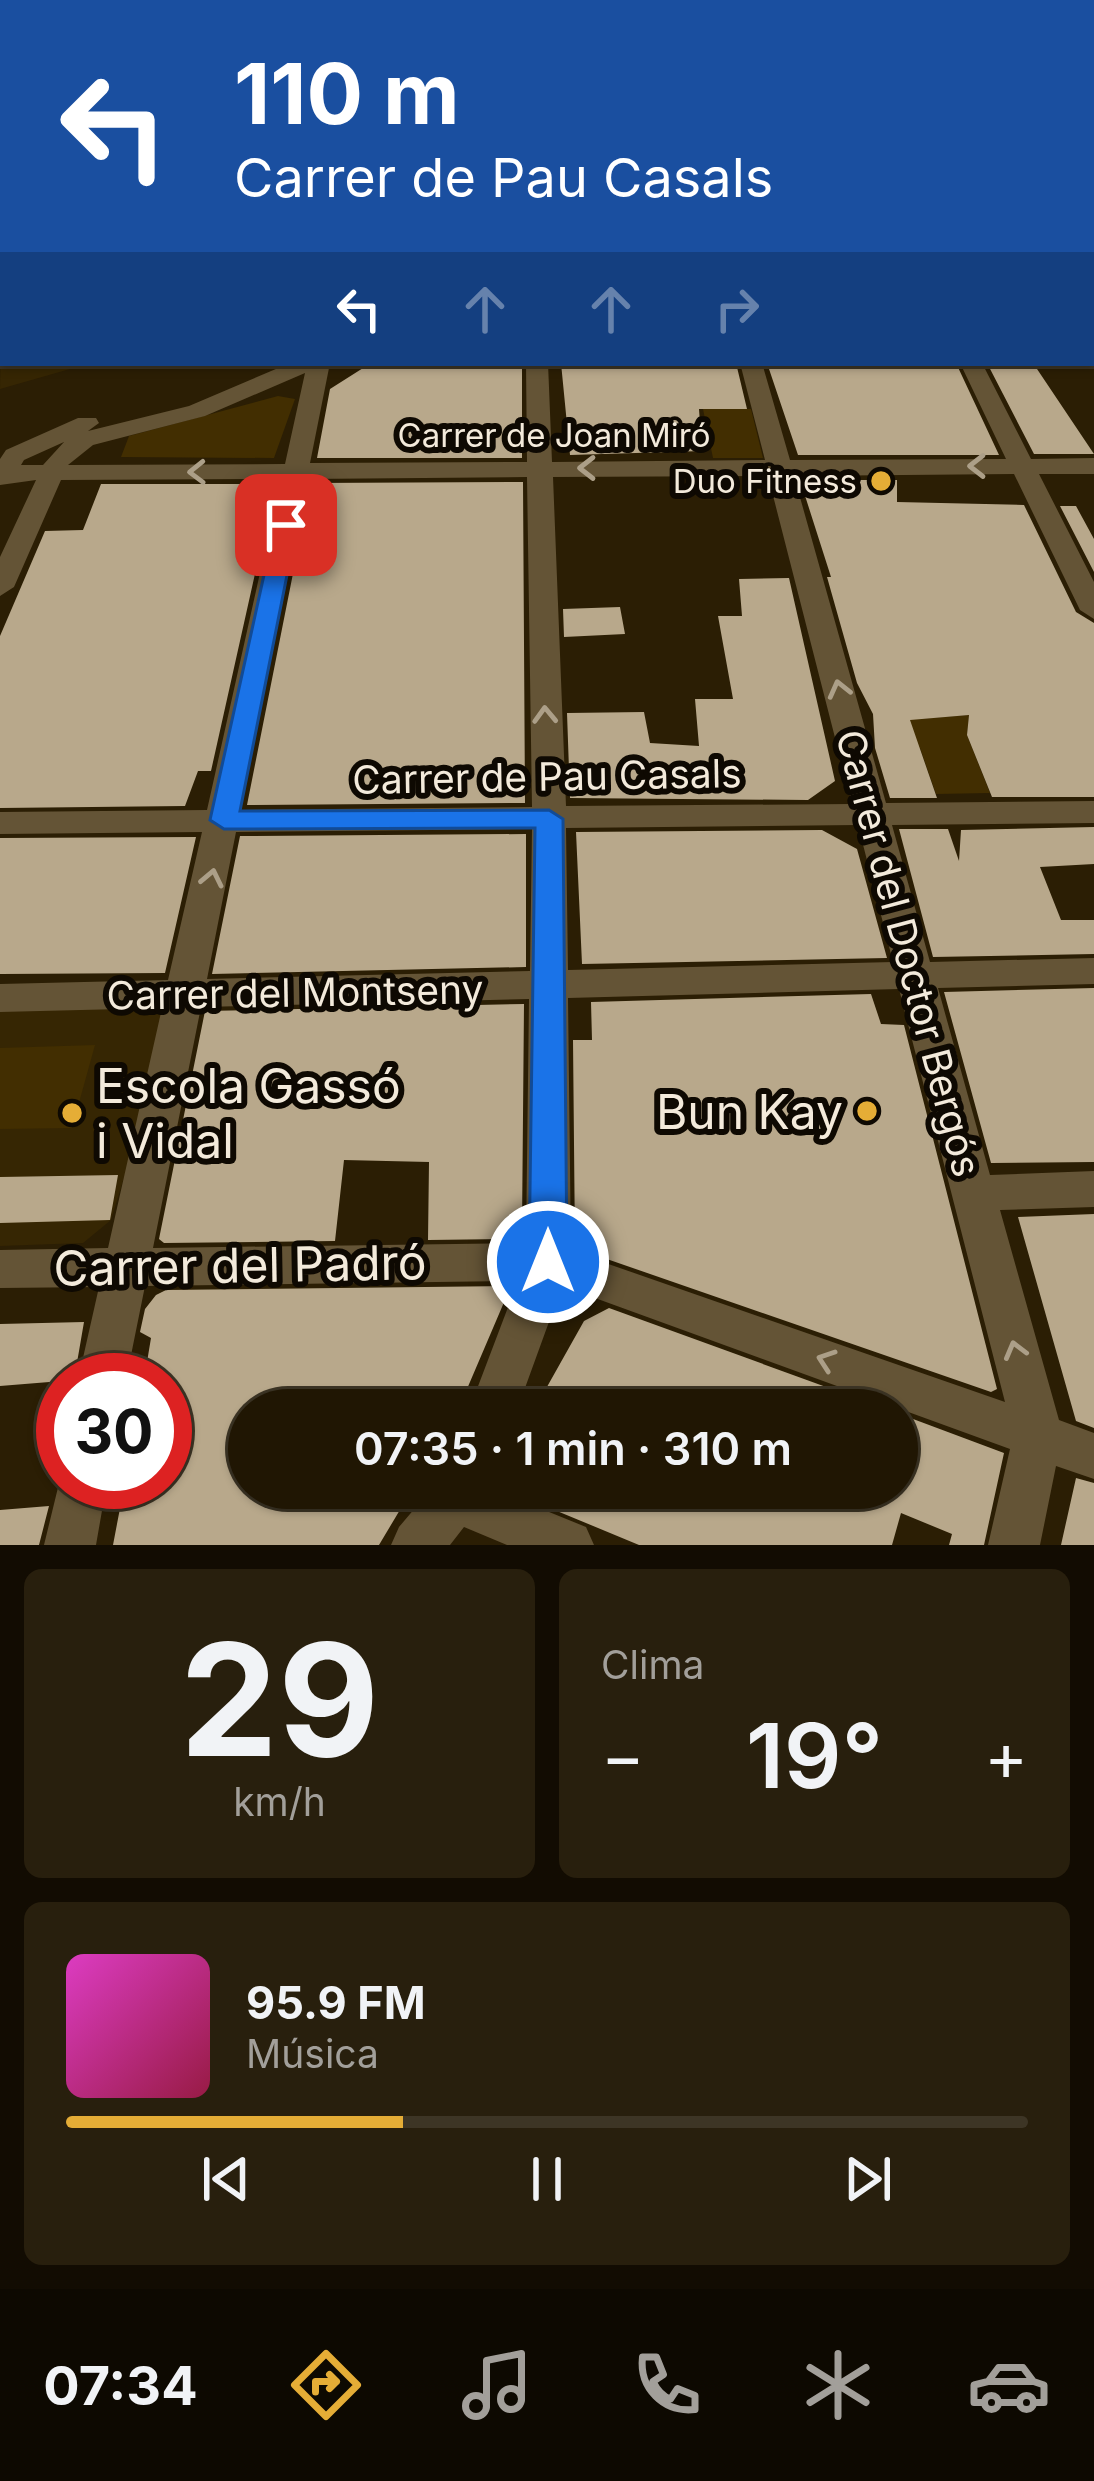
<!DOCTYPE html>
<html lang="es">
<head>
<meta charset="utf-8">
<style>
  body { margin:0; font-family:Inter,sans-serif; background:#281f0d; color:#f1f3f6; height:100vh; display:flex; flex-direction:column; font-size:45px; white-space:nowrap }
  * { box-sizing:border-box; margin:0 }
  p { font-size:39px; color:#a29f9a }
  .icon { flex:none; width:66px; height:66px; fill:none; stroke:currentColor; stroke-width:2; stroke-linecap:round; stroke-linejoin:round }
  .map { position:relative; height:1545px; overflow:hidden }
  .side { display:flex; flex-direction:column; gap:24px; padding:24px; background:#120c02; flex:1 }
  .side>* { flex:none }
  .guide { position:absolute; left:0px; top:0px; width:1095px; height:366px; box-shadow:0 3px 9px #0004,0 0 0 3px #3d3525; background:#1a4fa0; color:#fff; overflow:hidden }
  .speed { position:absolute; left:36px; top:1353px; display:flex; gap:24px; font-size:60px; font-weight:700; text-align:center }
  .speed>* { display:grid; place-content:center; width:156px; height:156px; border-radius:50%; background:#201603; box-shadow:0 3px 9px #0004,0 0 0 3px #3d3525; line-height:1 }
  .speed .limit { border:18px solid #d22; background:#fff; color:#111 }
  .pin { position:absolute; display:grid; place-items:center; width:102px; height:102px; color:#fff; margin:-51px; border-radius:24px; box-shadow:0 6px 18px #0006 }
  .me { position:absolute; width:132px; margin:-66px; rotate:0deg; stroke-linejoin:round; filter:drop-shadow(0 0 9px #0008) }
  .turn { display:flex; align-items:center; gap:42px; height:252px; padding:0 36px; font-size:54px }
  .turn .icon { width:156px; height:156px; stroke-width:2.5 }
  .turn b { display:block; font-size:84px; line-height:102px }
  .lanes { display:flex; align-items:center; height:114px; padding:0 36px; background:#0003; justify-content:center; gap:60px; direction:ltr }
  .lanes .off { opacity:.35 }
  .big { font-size:90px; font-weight:600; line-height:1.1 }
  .side .card { flex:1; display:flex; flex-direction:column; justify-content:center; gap:18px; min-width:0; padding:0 42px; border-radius:18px; background:#281f0d }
  .side .dial { align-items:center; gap:0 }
  .dial b { font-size:156px; line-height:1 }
  .song { display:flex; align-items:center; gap:36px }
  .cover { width:144px; height:144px; border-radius:18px; background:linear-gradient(135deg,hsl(310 70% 55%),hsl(340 70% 35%)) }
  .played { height:12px; border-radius:6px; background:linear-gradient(90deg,#e5ad36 35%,#3d3525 35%) }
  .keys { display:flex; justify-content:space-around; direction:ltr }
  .heat { display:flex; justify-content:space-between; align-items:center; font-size:66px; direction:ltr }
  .side .tiles { flex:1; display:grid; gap:24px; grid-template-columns:1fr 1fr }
  .card:last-child { grid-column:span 2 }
  .trip { position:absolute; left:228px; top:1389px; width:690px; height:120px; border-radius:60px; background:#201603; box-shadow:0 3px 9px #0004,0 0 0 3px #3d3525; font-weight:600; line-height:120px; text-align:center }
  .tabs { display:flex; height:192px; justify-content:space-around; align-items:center; background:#0d0901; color:#a29f9a }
  .tabs .icon { width:84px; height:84px }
  .tabs .on { color:#e5ad36 }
  .tabs b { font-size:54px; color:#f1f3f6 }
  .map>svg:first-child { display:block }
  .built { fill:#362603 }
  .green { fill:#422e01 }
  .building { fill:#b8a88b }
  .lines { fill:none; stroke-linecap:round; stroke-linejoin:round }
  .street { fill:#645436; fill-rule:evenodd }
  .secondary { fill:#8a7040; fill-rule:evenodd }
  .oneway { stroke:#ac9f88 }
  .route { fill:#1a73e8; stroke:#114b97; stroke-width:3 }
  .poi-dot { fill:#e5ad36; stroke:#0e0902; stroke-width:4.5 }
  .labels { text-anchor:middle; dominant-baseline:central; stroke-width:12; stroke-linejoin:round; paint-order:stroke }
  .far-street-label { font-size:33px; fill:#f3eadb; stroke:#0e0902 }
  .far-poi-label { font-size:33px; fill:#f3eadb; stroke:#0e0902; text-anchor:end }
  .street-label { font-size:39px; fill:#f3eadb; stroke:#0e0902 }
  .near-poi-label { font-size:48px; fill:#f3eadb; stroke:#0e0902; text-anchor:start }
  .near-street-label { font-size:48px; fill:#f3eadb; stroke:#0e0902 }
</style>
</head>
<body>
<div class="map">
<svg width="1094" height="1545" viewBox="0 0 1094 1545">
  <rect width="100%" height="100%" fill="#2b1e04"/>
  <path class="built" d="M3 246V363H91L0 389Z
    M178 1000 111 1220 83 1243 0 1246V1005Z"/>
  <path class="green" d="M0 0H457L3 3V40Z
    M278 396 295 399 274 458 121 457 129 436Z
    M703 409H751L763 458H713Z
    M913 707 918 719 969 715 967 735 990 793 936 794 920 748H902L871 708Z
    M95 1045 72 1128 0 1129V1048Z"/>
  <path class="building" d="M371 363H522V458H317L330 389Z
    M561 363H736L747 409H699L702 451 570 455Z
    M767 363H956L999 455H798Z
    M987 363H1033L1094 454H1034Z
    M800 480H897V502L1024 505 1076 612 1094 623V797H992L967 735 969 715 910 720 937 798H890L875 748 873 714 857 683 827 577H831Z
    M523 482 525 803 247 805 311 483Z
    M101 484H275L211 771H198L185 806 0 808V636L45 531 83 530Z
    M1060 506H1076L1094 539V572Z
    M789 578 835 781 808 800 570 798 567 713 644 712 650 743 699 746 695 699H733L718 616H742L739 579Z
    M620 607 625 634 564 637 563 609Z
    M1094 827V864L1040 867 1061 920H1094V954L933 957 899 829H948L959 861 961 830Z
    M822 830 857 849 887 958 582 964 576 832Z
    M526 834V967L212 974 240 836Z
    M196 837 165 973 0 974V838Z
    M1094 988V1162L991 1163 944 992Z
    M871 994 881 1024 904 1025 997 1389 991 1392 575 1248 573 1040H592L591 1002Z
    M524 1004 522 1227 504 1239 428 1240 429 1162 344 1160 335 1241 164 1243 159 1239 205 1011Z
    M118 1175 110 1220 0 1223V1177Z
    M1094 1214V1428L1076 1421 1018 1217Z
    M511 1286 458 1410H249V1488H413L379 1545H113L125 1482H165V1380H144L151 1338 140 1332 145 1309 156 1295 166 1290Z
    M609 1308 884 1408V1410H534L584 1321Z
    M84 1322 74 1380 0 1386V1324Z
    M897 1413 1004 1453 984 1545H949L952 1534 901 1513 892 1545H639L504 1489 897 1488Z
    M1076 1478 1094 1483V1545H1061Z
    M49 1506 39 1545H0V1510Z"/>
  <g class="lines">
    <path class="street" d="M606 0H639L604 3Z
      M649 0H683L647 3Z
      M790 0H809L811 3H792Z
      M976 0H995L997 3H978Z
      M1092 93 1094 94V104L1092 103Z
      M1092 161H1094V171H1092Z
      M1092 223 1094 224V237L1092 236Z
      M1092 321H1094V335H1092Z
      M290 363H330L310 463 527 462 526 363H548L552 462 765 460 740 363H762L790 460 1006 459 960 363H982L1031 459 1094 458V474H1039L1094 582V619L1080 610 1014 474 794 476 886 803 1094 801V823L892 825 930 962 1094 958V984L938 988 990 1175 1094 1171V1207L1000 1210 1059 1420 1094 1433V1479L1056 1466 1040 1545H988L1010 1449 562 1286 517 1410H469L518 1281 145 1286 126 1380H78L99 1287 0 1288V1250L108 1248 162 1008 0 1012V984L168 980 202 832 0 834V812L207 810 281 479 61 480 14 587 0 596V557L36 480 0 485V459L6 450 78 418H96L99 423 88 431 189 406ZM305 373 285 464 68 465 93 445 205 416ZM64 442 43 465H21L24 460ZM768 476 852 804 566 806 553 477ZM527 477 532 807 241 810 307 479ZM858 825 893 962 568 970 566 828ZM532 829 530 971 207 979 236 832ZM899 989 1005 1402 571 1251 568 998ZM529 999 526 1243 153 1248 201 1007Z
      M63 1467V1482H107L96 1545H44Z
      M432 1488H490L586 1527 594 1545H507L464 1527 450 1545H391L399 1527Z"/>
    <path class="secondary" d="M1092 43 1094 44V54L1092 53Z"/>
  </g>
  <defs><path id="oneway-chevron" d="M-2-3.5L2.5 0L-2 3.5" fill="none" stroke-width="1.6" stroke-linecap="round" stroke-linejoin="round" transform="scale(3)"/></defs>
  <g class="oneway">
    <use href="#oneway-chevron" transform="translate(977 466) rotate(180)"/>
    <use href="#oneway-chevron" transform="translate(587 468) rotate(180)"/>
    <use href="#oneway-chevron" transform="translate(197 472) rotate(179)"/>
    <use href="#oneway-chevron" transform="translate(839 689) rotate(-104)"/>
    <use href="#oneway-chevron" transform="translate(545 715) rotate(-92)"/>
    <use href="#oneway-chevron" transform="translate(212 878) rotate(-78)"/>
    <use href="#oneway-chevron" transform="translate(1015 1350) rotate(-105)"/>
    <use href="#oneway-chevron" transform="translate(826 1360) rotate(-161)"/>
  </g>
  <path class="route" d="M286 518 297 525 240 811 549 810 563 819 567 1262 561 1273 548 1278 535 1273 529 1262 535 828 224 829 210 820 275 525Z"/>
  <g class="poi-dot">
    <circle cx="881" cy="481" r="12"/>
    <circle cx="867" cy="1111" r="12"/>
    <circle cx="72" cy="1113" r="12"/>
  </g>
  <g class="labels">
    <g class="far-street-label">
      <text x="554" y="435">Carrer de Joan Miró</text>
    </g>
    <g class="far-poi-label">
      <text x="857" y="481">Duo Fitness</text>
    </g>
    <g class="street-label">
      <text transform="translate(547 776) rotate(-1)">Carrer de Pau Casals</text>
      <text transform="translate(909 953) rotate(75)">Carrer del Doctor Bergós</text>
      <text transform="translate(295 992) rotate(-1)">Carrer del Montseny</text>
    </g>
    <g class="near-poi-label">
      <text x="96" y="1085">Escola Gassó<tspan x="96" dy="55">i Vidal</tspan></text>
      <text x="843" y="1111" text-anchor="end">Bun Kay</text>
    </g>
    <g class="near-street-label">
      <text transform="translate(240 1265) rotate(-1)">Carrer del Padró</text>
    </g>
  </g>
</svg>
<div class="speed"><div class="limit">30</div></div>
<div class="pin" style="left:286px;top:525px;background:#d93025"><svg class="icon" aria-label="arrive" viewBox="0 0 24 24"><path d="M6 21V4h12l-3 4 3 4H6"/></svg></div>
<svg class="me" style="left:548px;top:1262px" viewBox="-20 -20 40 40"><circle r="17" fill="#1a73e8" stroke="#fff" stroke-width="3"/><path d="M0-11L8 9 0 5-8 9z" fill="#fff"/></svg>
<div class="trip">07:35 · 1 min · 310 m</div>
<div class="guide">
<div class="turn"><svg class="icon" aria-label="left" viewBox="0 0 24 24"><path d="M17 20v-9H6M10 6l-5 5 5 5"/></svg><div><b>110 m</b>Carrer de Pau Casals</div></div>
<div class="lanes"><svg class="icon" aria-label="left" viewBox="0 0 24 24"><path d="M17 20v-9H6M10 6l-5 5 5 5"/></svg><svg class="icon off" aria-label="ahead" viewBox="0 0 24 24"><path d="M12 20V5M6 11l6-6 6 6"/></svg><svg class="icon off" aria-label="ahead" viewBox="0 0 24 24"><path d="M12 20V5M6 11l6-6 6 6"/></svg><svg class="icon off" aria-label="right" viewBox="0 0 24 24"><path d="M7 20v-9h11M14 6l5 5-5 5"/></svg></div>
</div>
</div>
<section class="side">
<div class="tiles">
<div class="card dial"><b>29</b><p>km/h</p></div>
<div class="card"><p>Clima</p>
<div class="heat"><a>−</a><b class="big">19°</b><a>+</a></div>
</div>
<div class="card">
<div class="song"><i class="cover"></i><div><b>95.9 FM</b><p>Música</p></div></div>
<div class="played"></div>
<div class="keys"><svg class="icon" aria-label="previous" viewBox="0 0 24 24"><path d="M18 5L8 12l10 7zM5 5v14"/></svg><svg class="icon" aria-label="pause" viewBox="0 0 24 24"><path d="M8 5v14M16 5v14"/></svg><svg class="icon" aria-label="next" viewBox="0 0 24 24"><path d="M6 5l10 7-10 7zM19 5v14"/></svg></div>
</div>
</div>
</section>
<nav class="tabs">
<b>07:34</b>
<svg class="icon on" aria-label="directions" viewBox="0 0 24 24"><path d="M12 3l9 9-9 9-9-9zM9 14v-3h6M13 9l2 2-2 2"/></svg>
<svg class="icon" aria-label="music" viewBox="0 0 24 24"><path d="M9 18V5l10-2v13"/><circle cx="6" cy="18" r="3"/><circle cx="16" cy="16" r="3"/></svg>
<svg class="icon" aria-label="phone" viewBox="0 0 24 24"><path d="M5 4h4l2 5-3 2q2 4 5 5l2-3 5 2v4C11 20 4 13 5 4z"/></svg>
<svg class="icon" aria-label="climate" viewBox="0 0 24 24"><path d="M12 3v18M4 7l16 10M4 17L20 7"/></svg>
<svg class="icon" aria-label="car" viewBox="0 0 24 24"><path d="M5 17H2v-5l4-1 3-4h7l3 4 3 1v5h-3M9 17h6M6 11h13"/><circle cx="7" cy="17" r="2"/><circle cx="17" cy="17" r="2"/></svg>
</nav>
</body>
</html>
